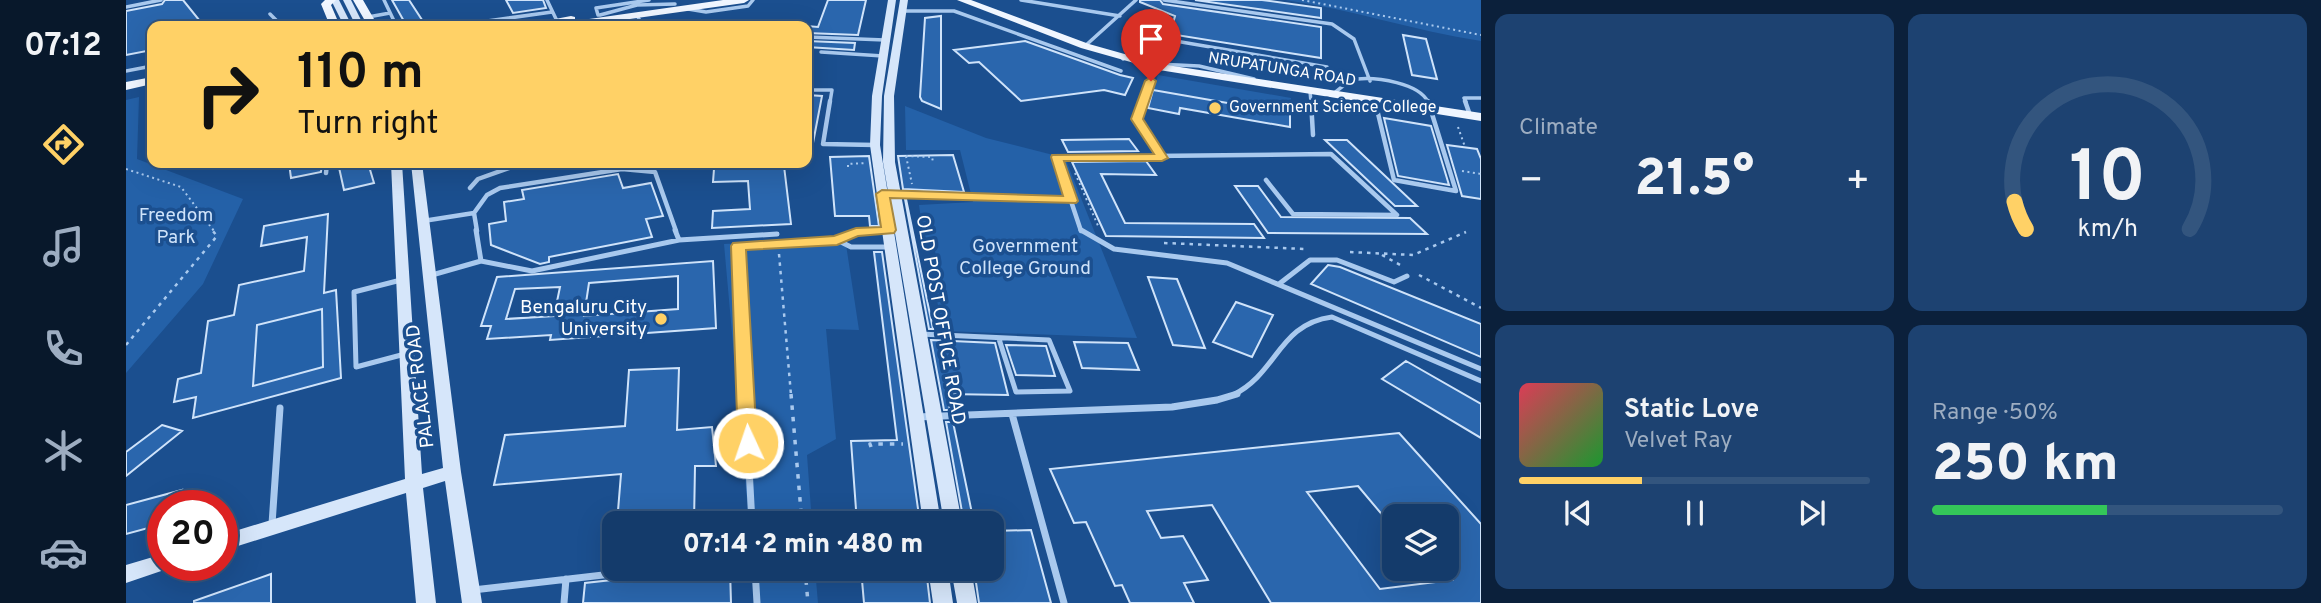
<!DOCTYPE html>
<html lang="en">
<head>
<meta charset="utf-8">
<style>
  body { margin:0; font-family:Overpass,sans-serif; background:#1d4271; color:#f1f3f6; height:100vh; display:flex; flex-direction:column; font-size:26px; white-space:nowrap }
  * { box-sizing:border-box; margin:0 }
  p { font-size:23px; color:#9dadc1 }
  .icon { flex:none; width:38px; height:38px; fill:none; stroke:currentColor; stroke-width:2; stroke-linecap:round; stroke-linejoin:round }
  .map { position:relative; flex:1; overflow:hidden }
  .drawer { display:flex; flex-direction:column; gap:14px; padding:14px; background:#0b203b; width:840px }
  .drawer>* { flex:none }
  .guide { position:absolute; left:21px; top:21px; width:665px; height:147px; border-radius:14px; box-shadow:0 7px 28px #0002,0 0 0 2px #33557e; background:#ffd166; color:#111; overflow:hidden }
  .controls { position:absolute; left:1256px; top:504px; display:grid; gap:14px }
  .controls a { display:grid; place-items:center; width:77px; height:77px; border-radius:14px; background:#143b6b; box-shadow:0 7px 28px #0002,0 0 0 2px #33557e; font-size:35px }
  .speed { position:absolute; left:21px; top:490px; display:flex; gap:14px; font-size:35px; font-weight:700; text-align:center }
  .speed>* { display:grid; place-content:center; width:91px; height:91px; border-radius:50%; background:#143b6b; box-shadow:0 7px 28px #0002,0 0 0 2px #33557e; line-height:1 }
  .speed .limit { border:10px solid #d22; background:#fff; color:#111 }
  .pin { position:absolute; display:grid; place-items:center; width:60px; height:60px; color:#fff; margin:-72px -30px; border-radius:50% 50% 50% 0; rotate:-45deg; box-shadow:0 0 7px #0007 }
  .pin .icon { rotate:45deg }
  .me { position:absolute; width:77px; margin:-38px; rotate:357deg; stroke-linejoin:round; filter:drop-shadow(0 0 5px #0008) }
  .turn { display:flex; align-items:center; gap:24px; height:147px; padding:0 35px; font-size:32px }
  .turn .icon { width:91px; height:91px; stroke-width:2.5 }
  .turn b { display:block; font-size:49px; line-height:60px }
  .big { font-size:52px; font-weight:800; line-height:1.1 }
  .drawer .widget { flex:1; display:flex; flex-direction:column; justify-content:center; gap:10px; min-width:0; padding:0 24px; border-radius:14px; background:#1d4271 }
  .drawer .dial { align-items:center; gap:0 }
  .dial svg { height:182px; overflow:visible; fill:none; stroke:#33557e; stroke-width:7; stroke-linecap:round; text-anchor:middle }
  .dial text { fill:#f1f3f6; stroke:none }
  .song { display:flex; align-items:center; gap:21px }
  .cover { width:84px; height:84px; border-radius:10px; background:linear-gradient(135deg,hsl(350 70% 55%),hsl(130 70% 35%)) }
  .played { height:7px; border-radius:4px; background:linear-gradient(90deg,#ffd166 35%,#33557e 35%) }
  .keys { display:flex; justify-content:space-around; direction:ltr }
  .heat { display:flex; justify-content:space-between; align-items:center; font-size:38px; direction:ltr }
  .charge { height:10px; border-radius:5px; background:linear-gradient(90deg,#34c759 50%,#33557e 0) }
  .drawer .tiles { flex:1; display:grid; gap:14px; grid-template-columns:repeat(2,1fr) }
  .trip { position:absolute; left:476px; top:511px; width:402px; height:70px; border-radius:14px; background:#143b6b; box-shadow:0 7px 28px #0002,0 0 0 2px #33557e; font-weight:800; line-height:70px; text-align:center }
  main { display:flex; flex:1; min-height:0 }
  .tab-bar { display:flex; flex-direction:column; width:126px; justify-content:space-around; align-items:center; background:#08182b; color:#9dadc1 }
  .tab-bar .icon { width:49px; height:49px }
  .tab-bar .active { color:#ffd166 }
  .tab-bar b { font-size:32px; color:#f1f3f6 }
  .map>svg:first-child { display:block }
  .green { fill:#2461a8 }
  .building { fill:#2a66ad; stroke:#cfe3fa; stroke-width:2; fill-rule:evenodd }
  .lines { fill:none; stroke-linecap:round; stroke-linejoin:round }
  .path-far2 { stroke:#a9c9ee; stroke-width:2; stroke-dasharray:2 3.5; stroke-linecap:butt }
  .path-far1 { stroke:#a9c9ee; stroke-width:2.5; stroke-dasharray:3.5 5; stroke-linecap:butt }
  .path { stroke:#a9c9ee; stroke-width:3.5; stroke-dasharray:4.5 7; stroke-linecap:butt }
  .lane-far3 { stroke:#a9c9ee; stroke-width:3.5 }
  .lane-far2 { stroke:#a9c9ee; stroke-width:4.5 }
  .lane-far1 { stroke:#a9c9ee; stroke-width:5 }
  .lane { stroke:#a9c9ee; stroke-width:7 }
  .secondary { fill:#d6e6fa; fill-rule:evenodd }
  .primary { fill:#f0f6ff; fill-rule:evenodd }
  .route { fill:#ffd166; stroke:#a68842; stroke-width:2 }
  .poi-dot { fill:#ffd166; stroke:#1b4f8f; stroke-width:2.5 }
  .labels { text-anchor:middle; dominant-baseline:central; stroke-width:7; stroke-linejoin:round; paint-order:stroke }
  .far-street-label { font-size:16px; fill:#fff; stroke:#1b4f8f }
  .far-poi-label { font-size:16px; fill:#fff; stroke:#1b4f8f; text-anchor:start }
  .park-label { font-size:19px; fill:#cfe3fa; stroke:#1b4f8f }
  .poi-label { font-size:19px; fill:#fff; stroke:#1b4f8f; text-anchor:end }
  .street-label { font-size:19px; fill:#fff; stroke:#1b4f8f }
</style>
</head>
<body>
<main>
<nav class="tab-bar">
<b>07:12</b>
<svg class="icon active" aria-label="directions" viewBox="0 0 24 24"><path d="M12 3l9 9-9 9-9-9zM9 14v-3h6M13 9l2 2-2 2"/></svg>
<svg class="icon" aria-label="music" viewBox="0 0 24 24"><path d="M9 18V5l10-2v13"/><circle cx="6" cy="18" r="3"/><circle cx="16" cy="16" r="3"/></svg>
<svg class="icon" aria-label="phone" viewBox="0 0 24 24"><path d="M5 4h4l2 5-3 2q2 4 5 5l2-3 5 2v4C11 20 4 13 5 4z"/></svg>
<svg class="icon" aria-label="climate" viewBox="0 0 24 24"><path d="M12 3v18M4 7l16 10M4 17L20 7"/></svg>
<svg class="icon" aria-label="car" viewBox="0 0 24 24"><path d="M5 17H2v-5l4-1 3-4h7l3 4 3 1v5h-3M9 17h6M6 11h13"/><circle cx="7" cy="17" r="2"/><circle cx="17" cy="17" r="2"/></svg>
</nav>
<div class="map">
<svg width="1355" height="603" viewBox="0 0 1355 603">
  <rect width="100%" height="100%" fill="#1b4f8f"/>
  <path class="green" d="M1159 0H1355V41C1289 31 1225 9 1159 0Z
    M1032 75 1165 98 1164 114 1027 90Z
    M13 97 11 159 117 199 77 284 0 373V100Z
    M779 106 860 138 939 158 1011 338 818 331 808 288 816 276 808 248 797 234 793 205 847 202 834 150H780Z
    M719 238 733 330 700 329 710 439 681 455 686 523H623L598 244Z
    M196 309 197 367 127 386 131 325Z
    M627 569H689L692 603H630Z"/>
  <path class="building" d="M39 0H57L78 26H26V50L0 55V11L36 4Z
    M266 0H283L300 26 279 23Z
    M380 0H417L420 8 387 13Z
    M702 0H740L732 35 681 33V26L692 27Z
    M1014 0H1034L1037 4 1195 27V58L1044 34 1049 16 1014 2Z
    M1069 0H1136L1195 8V18Z
    M815 16V109L796 101 794 97 799 18Z
    M1277 35 1300 39 1311 79 1286 75Z
    M681 41 729 43 728 50 681 47Z
    M899 41 994 75 1007 78 999 95 978 90 895 101 853 62 843 63 828 50Z
    M1027 90 1164 114V127L1054 108 1053 114 1022 108Z
    M681 95 696 96 687 143 681 142Z
    M1258 118 1305 126 1323 185 1272 176Z
    M1003 139 1012 151 942 152 936 140Z
    M1199 140H1221L1291 206H1269Z
    M1321 145 1351 149 1355 159V199L1336 196Z
    M827 155 838 192 777 189 772 156Z
    M743 156 753 226H744L743 216H709L704 157Z
    M1020 161 1030 175 975 174 999 223 1128 224 1138 238 980 236 946 162Z
    M163 163H196L195 172 165 178Z
    M212 163H242L248 183 218 190Z
    M658 166 665 224 586 228 587 211 624 209 622 181 587 182 588 169Z
    M492 174 497 188 525 183 537 216 520 219 526 237 423 257V262L414 264 365 245 363 224 380 221 378 202 398 199 396 190Z
    M1109 186H1132L1155 217 1284 218 1301 234 1142 233Z
    M779 199H780L807 329H803Z
    M202 214 198 293 210 290 215 378 67 418 70 397 48 402 52 379 75 373 82 321 108 315 113 285 178 271 181 237 135 246 138 226ZM196 309 197 367 127 386 131 325Z
    M748 252H756L794 523H731L725 441 771 440Z
    M587 261 590 328 424 340 425 335 361 339 365 326H355L371 277ZM552 276V309L458 316 463 283ZM434 287 428 316 380 319 389 289Z
    M1202 265 1214 267 1355 324V357L1185 284Z
    M1022 277 1051 279 1079 348 1047 345Z
    M1110 302 1147 315 1126 357 1087 342Z
    M805 340 869 343 882 395 821 394 824 410H818Z
    M948 342 1002 343 1013 370 956 368Z
    M880 345 920 346 929 376 890 375Z
    M1280 361 1355 404V438L1256 379Z
    M553 368 551 430 586 427 590 466H569L568 523H491L495 474 368 485 379 435 499 426 503 370Z
    M820 422H827L848 523H838Z
    M36 425 56 431 0 476V452Z
    M1273 433 1355 524V603H1145L1086 505 1021 511 1035 538 1057 536 1082 580 1058 583 1068 603H1004L996 585 989 586 960 522 948 523 924 469ZM1232 486 1269 530V516H1321V574L1326 580 1254 589 1181 492Z
    M56 490 52 506H37V524L0 534V505Z
    M905 530 925 603H853L848 569H866V531Z
    M587 569H604L605 603H457L459 583Z
    M735 569H800L804 603H738Z
    M145 574V603H68V601Z"/>
  <g class="lines">
    <path class="path-far2" d="M1176 0 1355 35
      M1332 127 1339 147
      M780 156 786 184
      M780 156 806 157 807 162
      M722 167V164L740 163
      M0 169 55 187 88 231
      M1336 171 1355 174
      M949 173 973 228"/>
    <path class="path-far1" d="M1038 243 1179 249
      M1224 252 1287 255 1340 232
      M653 254 665 395
      M1256 255 1278 267
      M1293 275 1355 308
      M0 345 91 236 86 230"/>
    <path class="path" d="M665 394 676 523
      M745 447 744 444H777
      M679 569 682 603"/>
    <path class="lane-far3" d="M258 0 269 23 275 26
      M421 0 431 21
      M895 0 994 16
      M1038 0 1206 24 1228 39 1244 81
      M0 7 35 0
      M562 9 580 12 622 6 627 0
      M776 11H828L995 71
      M144 14 156 26
      M472 15 470 8 523 0
      M474 15 511 5 549 4
      M242 17 264 13
      M347 23 426 12
      M507 26 514 21 511 15
      M681 37 759 40
      M959 46 1010 0
      M695 52 757 56
      M997 59 1026 37 1201 67
      M1031 64 1073 66 1128 79
      M0 71 26 66
      M681 90H706L704 102
      M1184 91 1185 102
      M1207 94C1214 89 1222 80 1231 79 1251 77 1293 83 1302 102
      M1017 102 1025 81
      M1340 102 1338 98H1355"/>
    <path class="lane-far2" d="M704 101 697 144 749 145
      M1018 101 1011 119 1036 158
      M1185 101 1187 135
      M1249 101 1268 180 1330 191 1302 101
      M1339 101 1344 115
      M200 173 201 163
      M344 188 352 179 397 163
      M770 194 945 201 931 157 1205 154 1271 215 1167 214 1140 180
      M945 201 955 231
      M297 221 348 213
      M351 231 348 213 361 195 374 188 496 169 529 172 550 231
      M753 231H762"/>
    <path class="lane-far1" d="M350 230 355 261
      M549 230 553 240
      M955 230 988 249 1101 263 1355 369
      M762 231 730 232 711 240 725 247H765
      M306 275 355 261 406 271 553 240 651 234
      M275 280 228 292 230 367 279 354
      M1153 284 1184 260H1211L1268 282 1281 276
      M794 334 923 340 944 391 890 392 873 339
      M620 395 612 246 711 240
      M1107 395C1152 373 1152 324 1206 317L1355 381"/>
    <path class="lane" d="M619 394 626 523
      M886 414 938 603
      M791 417 1046 407 1091 400 1111 394
      M146 524 154 408
      M629 569 631 603
      M347 590 529 569
      M438 603 440 579"/>
    <path class="secondary" d="M205 0H213L226 26H218Z
      M217 0H225L238 26H230Z
      M762 0H770L756 96 754 145 815 523H797L744 145 746 96Z
      M774 0H782L768 96 769 162 836 523H818L757 162 758 96Z
      M265 163H276L296 474 317 468 285 163H296L335 472 356 603H336L319 481 297 488 310 603H290L280 493 96 551V535L279 479Z
      M37 554V565H45L44 568 0 583V565Z
      M802 569H822L827 603H807Z
      M825 569H845L851 603H831Z"/>
    <path class="primary" d="M199 0H210L205 5 214 26H204L195 4Z
      M227 0H237L252 26H242Z
      M597 0H623L618 3 454 26H392L445 16 449 17V21Z
      M831 0H845L963 44 1034 64 1355 113V121L1033 70 955 48Z
      M26 77V84L0 90V82Z"/>
  </g>
  <path class="route" d="M1025 77 1030 81 1017 119 1042 158 1036 161H938L952 201 950 203 764 198 770 230 768 233 732 236 711 245 620 250 631 443 629 448 622 450 615 448 612 443 605 246 607 243 708 236 730 228 755 227 750 194 756 190 937 196 925 157 926 155 1028 154 1005 119 1019 81Z"/>
  <g class="poi-dot">
    <circle cx="1089" cy="108" r="7"/>
    <circle cx="535" cy="319" r="7"/>
  </g>
  <g class="labels">
    <g class="far-street-label">
      <text transform="translate(1156 70) rotate(9)">NRUPATUNGA ROAD</text>
    </g>
    <g class="far-poi-label">
      <text x="1103" y="108">Government Science College</text>
    </g>
    <g class="park-label">
      <text x="50" y="216">Freedom<tspan x="50" dy="22">Park</tspan></text>
      <text x="899" y="247">Government<tspan x="899" dy="22">College Ground</tspan></text>
    </g>
    <g class="poi-label">
      <text x="521" y="308">Bengaluru City<tspan x="521" dy="22">University</tspan></text>
    </g>
    <g class="street-label">
      <text transform="translate(814 320) rotate(80)">OLD POST OFFICE ROAD</text>
      <text transform="translate(295 386) rotate(-97)">PALACE ROAD</text>
    </g>
  </g>
</svg>
<div class="controls">
<a><svg class="icon" aria-label="layers" viewBox="0 0 24 24"><path d="M12 4l9 5-9 5-9-5zM3 14l9 5 9-5"/></svg></a>
</div>
<div class="speed"><div class="limit">20</div></div>
<div class="pin" style="left:1025px;top:81px;background:#d93025"><svg class="icon" aria-label="arrive" viewBox="0 0 24 24"><path d="M6 21V4h12l-3 4 3 4H6"/></svg></div>
<svg class="me" style="left:622px;top:443px" viewBox="-20 -20 40 40"><circle r="17" fill="#ffd166" stroke="#fff" stroke-width="3"/><path d="M0-11L8 9 0 5-8 9z" fill="#fff"/></svg>
<div class="trip">07:14 · 2 min · 480 m</div>
<div class="guide">
<div class="turn"><svg class="icon" aria-label="right" viewBox="0 0 24 24"><path d="M7 20v-9h11M14 6l5 5-5 5"/></svg><div><b>110 m</b>Turn right</div></div>
</div>
</div>
<section class="drawer">
<div class="tiles">
<div class="widget"><p>Climate</p>
<div class="heat"><a>−</a><b class="big">21.5°</b><a>+</a></div>
</div>
<div class="widget dial"><svg viewBox="0 0 100 80">
<path d="M14 69A42 42 0 1 1 86 69"/>
<path d="M14 69A42 42 0 0 1 9 57" stroke="#ffd166"/>
<text x="50" y="56" font-size="32" font-weight="700">10</text>
<text x="50" y="72" font-size="11">km/h</text>
</svg></div>
<div class="widget">
<div class="song"><i class="cover"></i><div><b>Static Love</b><p>Velvet Ray</p></div></div>
<div class="played"></div>
<div class="keys"><svg class="icon" aria-label="previous" viewBox="0 0 24 24"><path d="M18 5L8 12l10 7zM5 5v14"/></svg><svg class="icon" aria-label="pause" viewBox="0 0 24 24"><path d="M8 5v14M16 5v14"/></svg><svg class="icon" aria-label="next" viewBox="0 0 24 24"><path d="M6 5l10 7-10 7zM19 5v14"/></svg></div>
</div>
<div class="widget"><p>Range · 50%</p><b class="big">250 km</b><div class="charge"></div></div>
</div>
</section>
</main>
</body>
</html>
